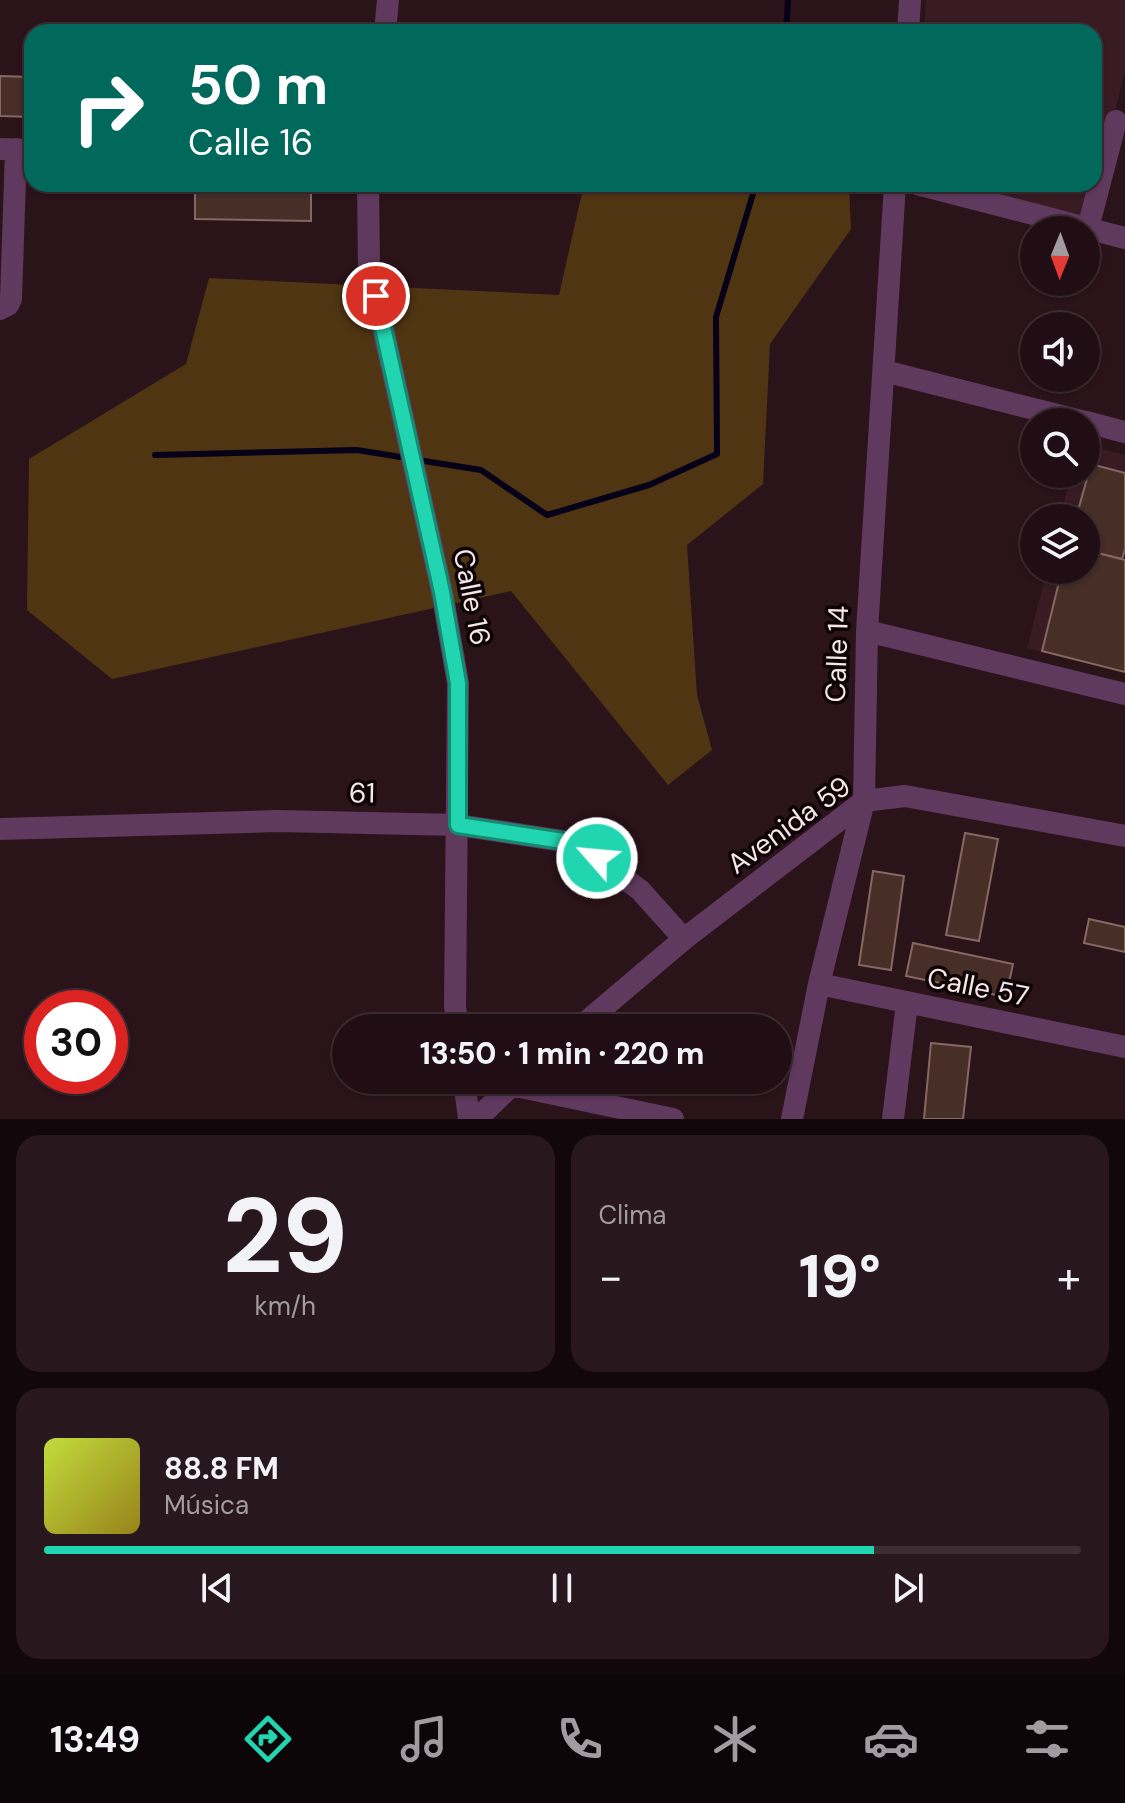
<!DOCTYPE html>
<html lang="es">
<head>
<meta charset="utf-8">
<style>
  body { margin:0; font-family:"DM Sans",sans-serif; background:#28171d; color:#f1f3f6; height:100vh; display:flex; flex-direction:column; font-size:30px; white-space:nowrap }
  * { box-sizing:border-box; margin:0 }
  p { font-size:26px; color:#a29ca0 }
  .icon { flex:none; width:44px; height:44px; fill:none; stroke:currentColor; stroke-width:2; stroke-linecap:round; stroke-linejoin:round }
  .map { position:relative; height:1119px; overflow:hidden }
  .side { display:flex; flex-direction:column; gap:16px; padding:16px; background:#12080b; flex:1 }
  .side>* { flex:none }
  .banner { position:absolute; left:24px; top:24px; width:1078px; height:168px; border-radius:24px; box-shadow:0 2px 6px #0004,0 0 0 2px #3d2e34; background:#00695c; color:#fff; overflow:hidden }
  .needle { width:52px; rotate:181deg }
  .controls { position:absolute; left:1020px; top:216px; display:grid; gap:16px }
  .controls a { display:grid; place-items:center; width:80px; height:80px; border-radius:50%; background:#200e14; box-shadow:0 2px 6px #0004,0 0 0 2px #3d2e34; font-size:40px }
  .speed { position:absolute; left:24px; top:990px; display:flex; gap:16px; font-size:40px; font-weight:700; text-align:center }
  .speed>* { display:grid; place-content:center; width:104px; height:104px; border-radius:50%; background:#200e14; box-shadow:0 2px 6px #0004,0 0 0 2px #3d2e34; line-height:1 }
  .speed .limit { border:12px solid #d22; background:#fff; color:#111 }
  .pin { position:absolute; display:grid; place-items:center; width:68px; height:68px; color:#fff; margin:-34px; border:4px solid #fff; border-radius:50%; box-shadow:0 2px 8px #0007 }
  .me { position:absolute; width:88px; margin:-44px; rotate:297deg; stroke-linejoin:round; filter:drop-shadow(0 0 6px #0008) }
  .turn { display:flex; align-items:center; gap:28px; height:168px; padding:0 32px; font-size:36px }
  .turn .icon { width:104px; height:104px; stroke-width:2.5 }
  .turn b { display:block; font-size:56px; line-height:68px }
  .big { font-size:60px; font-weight:800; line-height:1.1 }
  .side .tile { flex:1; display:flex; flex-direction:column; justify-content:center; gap:12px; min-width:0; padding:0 28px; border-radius:24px; background:#28171d }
  .side .dial { align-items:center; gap:0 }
  .dial b { font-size:104px; line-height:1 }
  .song { display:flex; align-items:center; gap:24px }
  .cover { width:96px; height:96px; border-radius:12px; background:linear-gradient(135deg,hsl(70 70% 55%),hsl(50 70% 35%)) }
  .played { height:8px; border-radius:4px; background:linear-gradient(90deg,#21d5b0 80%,#3d2e34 80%) }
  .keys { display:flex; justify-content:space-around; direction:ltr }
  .heat { display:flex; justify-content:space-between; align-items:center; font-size:44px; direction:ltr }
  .side .tiles { flex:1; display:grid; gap:16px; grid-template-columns:1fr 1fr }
  .tile:last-child { grid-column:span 2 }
  .trip { position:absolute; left:332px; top:1014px; width:460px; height:80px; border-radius:40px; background:#200e14; box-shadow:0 2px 6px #0004,0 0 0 2px #3d2e34; font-weight:800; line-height:80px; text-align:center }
  .dock { display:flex; height:128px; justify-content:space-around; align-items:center; background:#0d0608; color:#a29ca0 }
  .dock .icon { width:56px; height:56px }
  .dock .active { color:#21d5b0 }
  .dock b { font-size:36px; color:#f1f3f6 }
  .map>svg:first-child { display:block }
  .built { fill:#381b23 }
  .green { fill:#503512 }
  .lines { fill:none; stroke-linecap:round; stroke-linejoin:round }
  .stream { stroke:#060019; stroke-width:6 }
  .building { fill:#472e27; stroke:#856961; stroke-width:2 }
  .minor { stroke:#60395e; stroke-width:22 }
  .route-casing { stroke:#158a72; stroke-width:20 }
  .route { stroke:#21d5b0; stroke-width:14 }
  .labels { text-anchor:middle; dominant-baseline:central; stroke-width:7; stroke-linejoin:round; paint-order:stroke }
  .street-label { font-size:28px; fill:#f7e6e9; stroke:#0c0406 }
</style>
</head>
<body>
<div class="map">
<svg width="1125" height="1119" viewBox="0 0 1125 1119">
  <rect width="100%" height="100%" fill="#2b131a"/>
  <path class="built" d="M926 0H1125V71L1088 223 963 184H1094V32H924Z
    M1086 445 1125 455V672L1027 648 1047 570H1086V518H1060L1071 474H1086Z"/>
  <path class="green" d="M584 184H849L851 229 770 344 763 484 687 545 697 695 712 750 668 785 511 591 112 679 27 610 29 459 186 364 209 278 559 295Z"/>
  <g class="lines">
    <path class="stream" d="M786 32 788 0
      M155 455 357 450 407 458
      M418 460 481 470 547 515 649 485 717 454 716 317 756 184"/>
  </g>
  <path class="building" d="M0 76 32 77V117L0 116Z
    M195 185 311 186V221L195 219Z
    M1091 464 1125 473V549L1122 559 1086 550V518H1076Z
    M1086 550 1125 560V672L1042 651 1062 570H1086Z
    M965 833 998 839 979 941 946 935Z
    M873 871 904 876 891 970 859 965Z
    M1089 919 1125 927V952L1084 943Z
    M913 943 1013 964 1006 997 906 976Z
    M931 1043 971 1047 963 1119H924Z"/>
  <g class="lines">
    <path class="minor" d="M385 32 388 0
      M908 32 910 0
      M0 149 32 150
      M368 184 369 266 442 592 458 683 455 1007 458 1028
      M917 184 1125 238
      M1088 228 1116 121
      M0 309 8 305 11 299 16 149
      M884 371 1085 422
      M1086 422 1125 432
      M867 631 1125 694
      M0 829 278 821 458 825 576 843 640 890 684 939
      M819 984 1125 1047
      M579 1028 684 939 864 801 905 796 1125 836
      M464 1080 469 1119
      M511 1085 673 1119
      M477 1119 517 1080
      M792 1119 819 984 864 801 867 631 895 184
      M893 1119 907 1003"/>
  </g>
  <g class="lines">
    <defs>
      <path id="route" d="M376 296 442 592 458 683V825L576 843 597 858"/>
    </defs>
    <use href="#route" class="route-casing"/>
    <use href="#route" class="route"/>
  </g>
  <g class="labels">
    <g class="street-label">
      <text transform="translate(472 597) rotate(79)">Calle 16</text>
      <text transform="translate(837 654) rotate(-88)">Calle 14</text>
      <text transform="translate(362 793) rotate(1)">61</text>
      <text transform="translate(789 825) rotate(-36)">Avenida 59</text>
      <text transform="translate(978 987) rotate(11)">Calle 57</text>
    </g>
  </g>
</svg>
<div class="controls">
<a><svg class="needle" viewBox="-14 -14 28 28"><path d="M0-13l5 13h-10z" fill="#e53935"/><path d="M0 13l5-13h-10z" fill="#a29ca0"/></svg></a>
<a><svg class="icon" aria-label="sound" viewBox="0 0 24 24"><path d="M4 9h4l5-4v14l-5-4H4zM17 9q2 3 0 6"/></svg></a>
<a><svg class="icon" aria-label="search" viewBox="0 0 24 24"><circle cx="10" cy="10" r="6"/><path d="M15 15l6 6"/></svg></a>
<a><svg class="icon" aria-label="layers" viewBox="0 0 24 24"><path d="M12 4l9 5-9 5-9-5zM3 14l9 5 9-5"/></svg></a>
</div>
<div class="speed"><div class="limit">30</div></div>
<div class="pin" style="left:376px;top:296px;background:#d93025"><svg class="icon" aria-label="arrive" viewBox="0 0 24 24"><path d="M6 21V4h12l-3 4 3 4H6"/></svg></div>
<svg class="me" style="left:597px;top:858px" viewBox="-20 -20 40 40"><circle r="17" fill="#21d5b0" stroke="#fff" stroke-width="3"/><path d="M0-11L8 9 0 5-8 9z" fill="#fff"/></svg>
<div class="trip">13:50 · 1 min · 220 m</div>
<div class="banner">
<div class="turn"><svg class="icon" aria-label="right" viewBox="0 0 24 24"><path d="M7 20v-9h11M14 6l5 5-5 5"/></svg><div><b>50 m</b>Calle 16</div></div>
</div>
</div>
<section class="side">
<div class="tiles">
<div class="tile dial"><b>29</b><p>km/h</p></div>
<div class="tile"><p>Clima</p>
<div class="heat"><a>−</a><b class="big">19°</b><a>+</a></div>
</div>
<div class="tile">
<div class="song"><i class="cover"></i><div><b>88.8 FM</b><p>Música</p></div></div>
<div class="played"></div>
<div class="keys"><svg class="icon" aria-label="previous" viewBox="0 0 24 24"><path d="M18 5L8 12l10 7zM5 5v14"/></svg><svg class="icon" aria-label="pause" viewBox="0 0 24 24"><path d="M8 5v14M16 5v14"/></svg><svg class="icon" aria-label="next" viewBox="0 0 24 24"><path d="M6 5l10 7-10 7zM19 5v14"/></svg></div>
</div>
</div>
</section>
<nav class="dock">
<b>13:49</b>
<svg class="icon active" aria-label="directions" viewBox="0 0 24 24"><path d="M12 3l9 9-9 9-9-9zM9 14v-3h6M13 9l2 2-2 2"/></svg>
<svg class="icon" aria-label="music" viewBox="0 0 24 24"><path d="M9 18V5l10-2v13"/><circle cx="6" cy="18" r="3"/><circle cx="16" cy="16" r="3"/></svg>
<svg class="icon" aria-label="phone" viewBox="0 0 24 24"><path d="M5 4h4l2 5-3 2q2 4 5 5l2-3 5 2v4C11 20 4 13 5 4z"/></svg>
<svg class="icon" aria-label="climate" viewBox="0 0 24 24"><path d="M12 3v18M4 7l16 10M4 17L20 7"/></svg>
<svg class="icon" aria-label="car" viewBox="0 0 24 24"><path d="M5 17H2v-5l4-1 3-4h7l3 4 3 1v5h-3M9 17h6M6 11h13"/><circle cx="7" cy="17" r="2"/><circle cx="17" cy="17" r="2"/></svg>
<svg class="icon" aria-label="filters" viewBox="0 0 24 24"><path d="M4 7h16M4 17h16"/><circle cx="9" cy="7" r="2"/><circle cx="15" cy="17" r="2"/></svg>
</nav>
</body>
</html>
